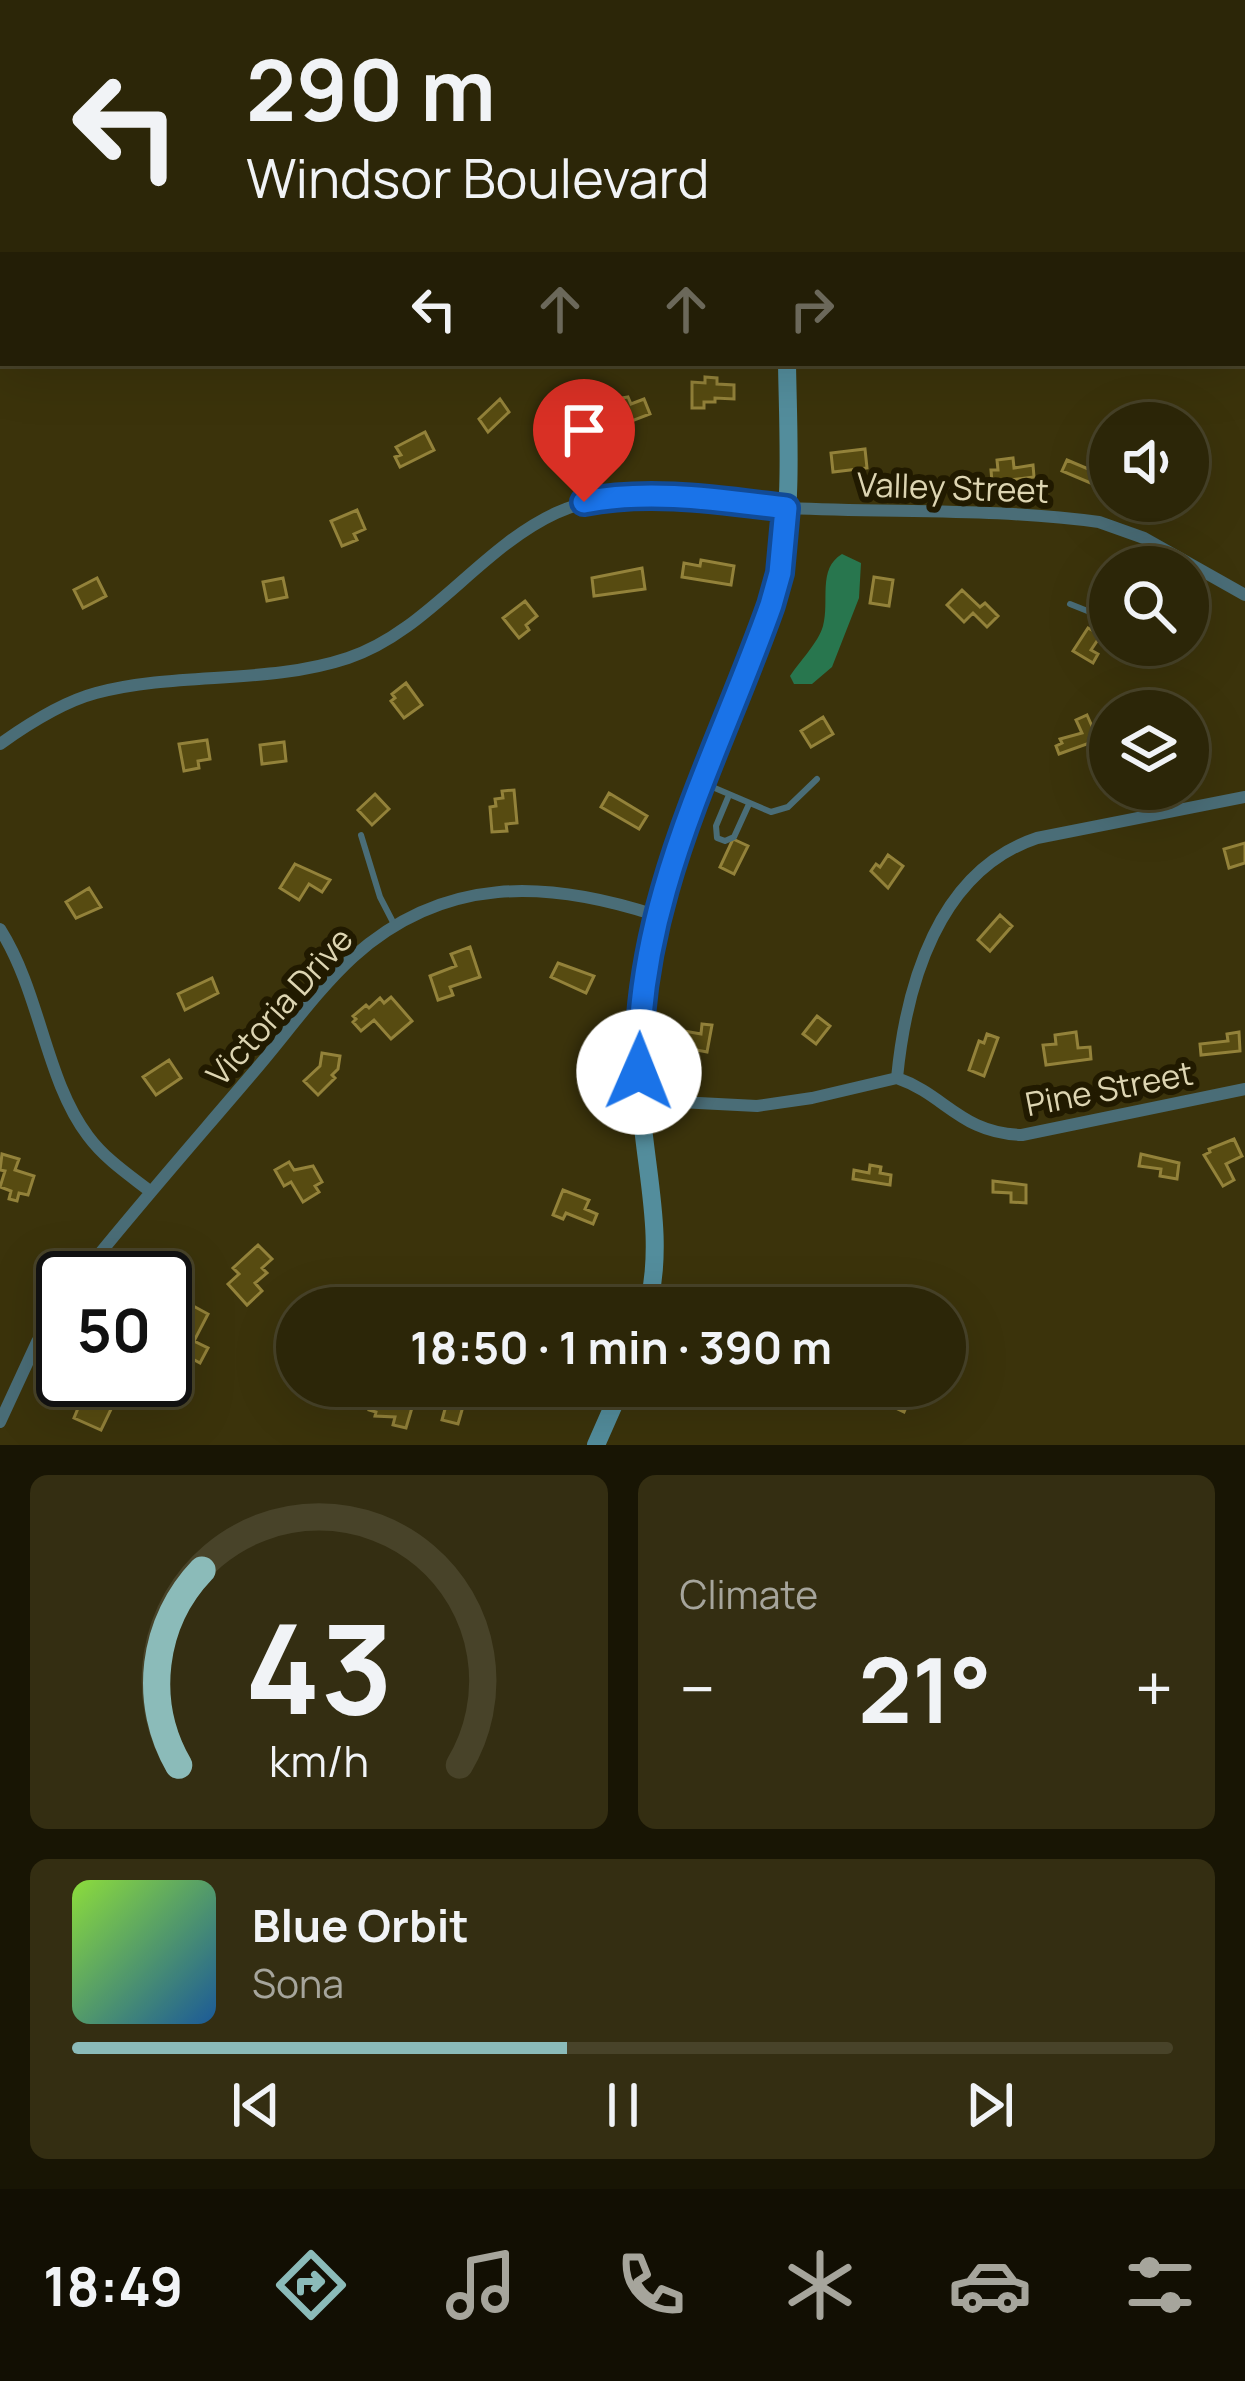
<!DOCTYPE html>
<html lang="en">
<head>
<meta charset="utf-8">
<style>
  body { margin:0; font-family:Manrope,sans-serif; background:#342e12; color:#f1f3f6; height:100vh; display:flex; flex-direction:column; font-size:45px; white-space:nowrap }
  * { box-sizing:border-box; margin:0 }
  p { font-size:39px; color:#a6a59c }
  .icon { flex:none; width:66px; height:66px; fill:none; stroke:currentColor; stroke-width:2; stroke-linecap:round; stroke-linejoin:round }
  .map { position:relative; height:1445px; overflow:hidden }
  .side { display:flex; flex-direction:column; gap:30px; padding:30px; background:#181504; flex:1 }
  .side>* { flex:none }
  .hud { position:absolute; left:0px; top:0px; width:1245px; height:366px; box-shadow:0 12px 48px #0002,0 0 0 3px #484329; background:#2c2608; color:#f1f3f6; overflow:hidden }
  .controls { position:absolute; left:1089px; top:402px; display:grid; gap:24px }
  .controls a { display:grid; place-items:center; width:120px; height:120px; border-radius:50%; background:#2c2608; box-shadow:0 12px 48px #0002,0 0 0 3px #484329; font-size:60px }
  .speed { position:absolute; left:36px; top:1251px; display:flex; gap:24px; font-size:60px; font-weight:700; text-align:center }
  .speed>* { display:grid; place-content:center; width:156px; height:156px; border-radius:50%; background:#2c2608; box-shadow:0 12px 48px #0002,0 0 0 3px #484329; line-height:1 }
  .speed .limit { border:6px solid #111; border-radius:18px; background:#fff; color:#111 }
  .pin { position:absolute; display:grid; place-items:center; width:102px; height:102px; color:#fff; margin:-123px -51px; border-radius:50% 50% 50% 0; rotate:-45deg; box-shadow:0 0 12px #0007 }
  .pin .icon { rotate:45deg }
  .me { position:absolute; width:132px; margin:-66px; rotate:1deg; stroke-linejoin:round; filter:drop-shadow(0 0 9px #0008) }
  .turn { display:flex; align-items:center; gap:42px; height:252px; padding:0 48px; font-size:54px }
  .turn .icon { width:156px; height:156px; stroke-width:2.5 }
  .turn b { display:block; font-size:84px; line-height:102px }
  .lanes { display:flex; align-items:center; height:114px; padding:0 48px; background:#0003; justify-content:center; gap:60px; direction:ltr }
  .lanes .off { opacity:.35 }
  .big { font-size:90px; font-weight:700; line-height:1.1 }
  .side .card { flex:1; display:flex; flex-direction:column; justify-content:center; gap:18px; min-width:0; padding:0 42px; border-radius:18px; background:#342e12 }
  .side .dial { align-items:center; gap:0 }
  .dial svg { height:312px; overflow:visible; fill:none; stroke:#484329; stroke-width:7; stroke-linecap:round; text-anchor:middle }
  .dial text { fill:#f1f3f6; stroke:none }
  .song { display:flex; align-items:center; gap:36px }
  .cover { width:144px; height:144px; border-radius:18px; background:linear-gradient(135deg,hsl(90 70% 55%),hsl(210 70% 35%)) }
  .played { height:12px; border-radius:6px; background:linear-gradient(90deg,#8bbbb9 45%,#484329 45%) }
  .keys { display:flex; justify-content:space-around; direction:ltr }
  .heat { display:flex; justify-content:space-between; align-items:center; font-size:66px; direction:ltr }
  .side .tiles { flex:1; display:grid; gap:30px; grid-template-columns:1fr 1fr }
  .card:last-child { grid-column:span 2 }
  .trip { position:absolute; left:276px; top:1287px; width:690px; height:120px; border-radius:60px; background:#2c2608; box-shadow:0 12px 48px #0002,0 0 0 3px #484329; font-weight:700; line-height:120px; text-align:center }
  .dock { display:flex; height:192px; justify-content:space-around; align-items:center; background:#120f03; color:#a6a59c }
  .dock .icon { width:84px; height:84px }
  .dock .current { color:#8bbbb9 }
  .dock b { font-size:54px; color:#f1f3f6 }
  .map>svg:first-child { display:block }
  .water { fill:#28764e }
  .building { fill:#574b11; stroke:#93823a; stroke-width:3 }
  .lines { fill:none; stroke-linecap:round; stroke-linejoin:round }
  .lane { stroke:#4a6d77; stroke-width:6 }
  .street { stroke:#4a6d77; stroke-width:12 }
  .secondary { stroke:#538d9c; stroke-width:18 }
  .route-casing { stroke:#114b97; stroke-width:30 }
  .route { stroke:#1a73e8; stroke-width:21 }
  .labels { text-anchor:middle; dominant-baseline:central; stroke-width:12; stroke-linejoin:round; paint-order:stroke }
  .street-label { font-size:33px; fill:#ddd5b2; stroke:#211a00 }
</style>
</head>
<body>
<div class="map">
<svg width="1245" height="1445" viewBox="0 0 1245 1445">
  <rect width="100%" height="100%" fill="#3b330b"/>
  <path class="water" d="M842 554 861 563 859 598 832 667 812 684H794L790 676C800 661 818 643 823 626 830 601 817 569 842 554Z"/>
  <path class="building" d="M705 377 717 378V384L734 385V399L715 398V402H704V408H692V382L705 383Z
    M628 397 631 404 644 399 650 414 616 427 614 422 598 429 592 403Z
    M500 399 509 412 488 432 479 419Z
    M425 432 434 450 400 467 395 457 401 455 396 447Z
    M865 449 867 468 833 472 831 453Z
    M1013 458 1014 468 1033 465 1034 477 992 482 991 470H998L997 460Z
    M1067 460 1105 476 1100 487 1062 471Z
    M357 510 365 529 354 534 357 540 342 546 331 521Z
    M701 560 734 566 731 585 682 577 684 563 700 566Z
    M642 568 645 589 594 596 592 578Z
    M874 577 893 580 889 606 870 603Z
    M97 578 106 596 83 608 74 590Z
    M283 578 287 597 267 601 263 582Z
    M962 590 980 607 985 603 998 616 987 627 973 613 964 622 947 605Z
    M525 601 537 616 526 625 529 630 519 638 503 618Z
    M1088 628 1101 635 1091 650 1098 654 1093 663 1073 651Z
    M406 683 422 705 404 718 391 701 395 698 392 694Z
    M1087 715 1098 740 1059 754 1056 746 1062 743 1060 739 1082 733 1076 720Z
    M823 717 833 734 811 747 801 731Z
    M207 740 210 759 198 761 199 768 184 771 179 744Z
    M284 742 286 761 262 764 260 745Z
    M514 790 517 823 506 824 507 831 492 832 490 807 496 806 495 799 503 798 502 791Z
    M609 793 647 816 639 829 601 807Z
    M375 794 389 809 372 825 358 810Z
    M733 839 748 846 734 874 720 867Z
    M1245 843V863L1229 868 1224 849Z
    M888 855 903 866 888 888 871 871 876 864 880 867Z
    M295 864 330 880 322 892 309 884 299 900 280 888Z
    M89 888 101 907 76 918 66 902Z
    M1000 915 1012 926 990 951 978 940Z
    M470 947 480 977 450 987 453 995 438 1000 430 976 456 966 451 954Z
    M558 963 594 976 586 993 551 977Z
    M212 978 218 993 185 1010 178 994Z
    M391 997 412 1021 391 1039 374 1020 361 1031 353 1022 356 1019 353 1016 366 1005 369 1008 380 998 384 1003Z
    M817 1016 830 1026 816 1044 803 1034Z
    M702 1024 712 1025 707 1052 681 1047 684 1031 701 1034Z
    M1076 1032 1078 1048 1090 1047 1091 1059 1046 1065 1043 1045 1056 1044 1055 1035Z
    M1239 1032 1240 1051 1201 1055 1200 1044 1228 1041 1227 1034Z
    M987 1034 998 1038 984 1076 969 1070 979 1041 984 1043Z
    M322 1053 340 1056 338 1069 332 1075 335 1078 318 1095 304 1081 320 1066Z
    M169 1060 181 1078 156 1095 143 1077Z
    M1234 1139 1242 1156 1226 1164 1234 1180 1223 1186 1204 1155 1210 1152 1209 1149Z
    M2 1154 19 1159 15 1170 34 1176 28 1195 19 1193 17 1201 9 1199 11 1191 0 1187 5 1171 0 1170Z
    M1141 1154 1179 1163 1177 1179 1160 1176 1161 1169 1139 1166Z
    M289 1162 294 1170 313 1166 322 1182 315 1186 319 1192 303 1202 291 1182 284 1186 275 1170Z
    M870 1165 881 1167 880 1173 891 1175 890 1185 853 1179 854 1170 869 1173Z
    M993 1181 1026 1185V1203L1011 1202V1193L993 1192Z
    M563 1190 589 1200 585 1209 597 1214 593 1224 566 1213 563 1219 553 1215Z
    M258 1245 272 1259 262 1268 267 1273 255 1283 262 1291 247 1305 228 1284 239 1274 233 1268Z
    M186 1302 208 1314 194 1341 208 1348 200 1363 165 1344Z
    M886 1386 913 1391 904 1412 879 1400Z
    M367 1387 414 1401 406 1428 393 1425 395 1417 375 1416 376 1412 369 1410 370 1406 362 1404Z
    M97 1390 116 1399 101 1430 74 1418 81 1401 91 1405Z
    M448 1398 464 1403 458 1424 442 1420Z"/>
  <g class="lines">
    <path class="lane" d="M1153 567 1155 548
      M1070 604 1110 620
      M703 783 771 812 788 807 817 779
      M729 795 716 826 717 838 725 841 734 837 749 804
      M361 835 380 897 395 926"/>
    <path class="street" d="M1116 0 1117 3
      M1071 3 1072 0
      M1242 60 1245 61
      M0 744C28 724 62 702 96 693 179 671 267 685 348 658 427 632 480 548 556 513 630 480 713 504 790 508 893 513 997 508 1099 522L1144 538 1245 595
      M0 929C41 994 45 1079 88 1136 105 1159 129 1175 151 1192
      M897 1078C906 985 938 871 1037 838L1245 797
      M640 1100 757 1106 812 1098 897 1078C946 1095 960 1133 1022 1135L1245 1089
      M80 1278C135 1209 194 1142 251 1075 285 1036 316 991 353 957 444 875 547 880 655 915
      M0 1422 37 1342 63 1300"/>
    <path class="secondary" d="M782 0V3
      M648 1308C662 1248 651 1196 644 1136 637 1085 635 1031 644 980 655 910 674 844 701 778 729 712 765 645 779 573 793 506 788 431 787 363
      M596 1445 622 1386"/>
  </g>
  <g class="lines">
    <defs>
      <path id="route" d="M584 502C650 489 719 500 786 508L780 573 771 605C715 763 636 899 639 1072"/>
    </defs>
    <use href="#route" class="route-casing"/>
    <use href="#route" class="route"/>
  </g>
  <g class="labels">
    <g class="street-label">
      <text transform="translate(953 487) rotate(2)">Valley Street</text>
      <text transform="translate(279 1006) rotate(-48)">Victoria Drive</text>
      <text transform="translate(1109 1088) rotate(-11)">Pine Street</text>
    </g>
  </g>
</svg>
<div class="controls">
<a><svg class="icon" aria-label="sound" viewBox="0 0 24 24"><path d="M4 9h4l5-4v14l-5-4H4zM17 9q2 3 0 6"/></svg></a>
<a><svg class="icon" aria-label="search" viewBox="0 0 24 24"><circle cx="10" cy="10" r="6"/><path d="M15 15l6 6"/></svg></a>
<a><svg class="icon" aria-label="layers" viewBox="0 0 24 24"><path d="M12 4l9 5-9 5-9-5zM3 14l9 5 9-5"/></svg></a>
</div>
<div class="speed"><div class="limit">50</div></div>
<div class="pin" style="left:584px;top:502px;background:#d93025"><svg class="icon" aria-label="arrive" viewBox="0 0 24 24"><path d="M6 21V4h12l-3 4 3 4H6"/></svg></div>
<svg class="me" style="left:639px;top:1072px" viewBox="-20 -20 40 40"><circle r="19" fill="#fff"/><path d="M0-13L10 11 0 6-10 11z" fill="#1a73e8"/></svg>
<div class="trip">18:50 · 1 min · 390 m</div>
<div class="hud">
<div class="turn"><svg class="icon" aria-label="left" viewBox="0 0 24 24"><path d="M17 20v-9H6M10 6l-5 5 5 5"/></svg><div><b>290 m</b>Windsor Boulevard</div></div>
<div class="lanes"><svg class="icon" aria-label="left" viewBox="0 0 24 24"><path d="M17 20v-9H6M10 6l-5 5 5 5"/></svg><svg class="icon off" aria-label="ahead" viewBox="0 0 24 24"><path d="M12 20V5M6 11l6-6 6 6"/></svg><svg class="icon off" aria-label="ahead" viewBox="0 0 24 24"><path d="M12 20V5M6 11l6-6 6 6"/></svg><svg class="icon off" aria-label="right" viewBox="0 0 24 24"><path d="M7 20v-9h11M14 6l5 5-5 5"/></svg></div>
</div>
</div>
<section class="side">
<div class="tiles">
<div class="card dial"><svg viewBox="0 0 100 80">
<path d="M14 69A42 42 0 1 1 86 69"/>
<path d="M14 69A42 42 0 0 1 20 19" stroke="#8bbbb9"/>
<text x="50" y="56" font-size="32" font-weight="700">43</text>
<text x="50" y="72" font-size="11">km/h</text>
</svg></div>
<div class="card"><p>Climate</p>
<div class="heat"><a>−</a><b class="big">21°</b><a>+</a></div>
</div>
<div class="card">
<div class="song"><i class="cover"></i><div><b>Blue Orbit</b><p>Sona</p></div></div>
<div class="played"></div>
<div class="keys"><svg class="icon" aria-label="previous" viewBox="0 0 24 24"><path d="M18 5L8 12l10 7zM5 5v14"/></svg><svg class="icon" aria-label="pause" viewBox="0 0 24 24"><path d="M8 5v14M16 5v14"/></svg><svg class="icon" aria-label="next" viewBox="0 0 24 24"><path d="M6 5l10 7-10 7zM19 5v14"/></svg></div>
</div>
</div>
</section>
<nav class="dock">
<b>18:49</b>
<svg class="icon current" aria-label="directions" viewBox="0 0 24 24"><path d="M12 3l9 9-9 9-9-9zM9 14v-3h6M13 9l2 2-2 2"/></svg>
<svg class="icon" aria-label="music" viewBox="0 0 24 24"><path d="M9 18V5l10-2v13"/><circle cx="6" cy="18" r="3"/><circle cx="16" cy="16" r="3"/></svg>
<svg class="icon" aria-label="phone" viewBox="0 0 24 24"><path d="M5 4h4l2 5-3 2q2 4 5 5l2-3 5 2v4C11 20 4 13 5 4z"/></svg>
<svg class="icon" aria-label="climate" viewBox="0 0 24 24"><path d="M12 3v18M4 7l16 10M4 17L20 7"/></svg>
<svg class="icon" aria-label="car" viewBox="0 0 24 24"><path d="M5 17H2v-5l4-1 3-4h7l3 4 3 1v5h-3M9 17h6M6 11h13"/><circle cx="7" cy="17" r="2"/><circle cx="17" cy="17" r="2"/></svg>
<svg class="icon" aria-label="filters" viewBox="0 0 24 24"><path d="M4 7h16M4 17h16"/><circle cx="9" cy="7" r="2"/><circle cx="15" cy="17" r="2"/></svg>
</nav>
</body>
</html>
